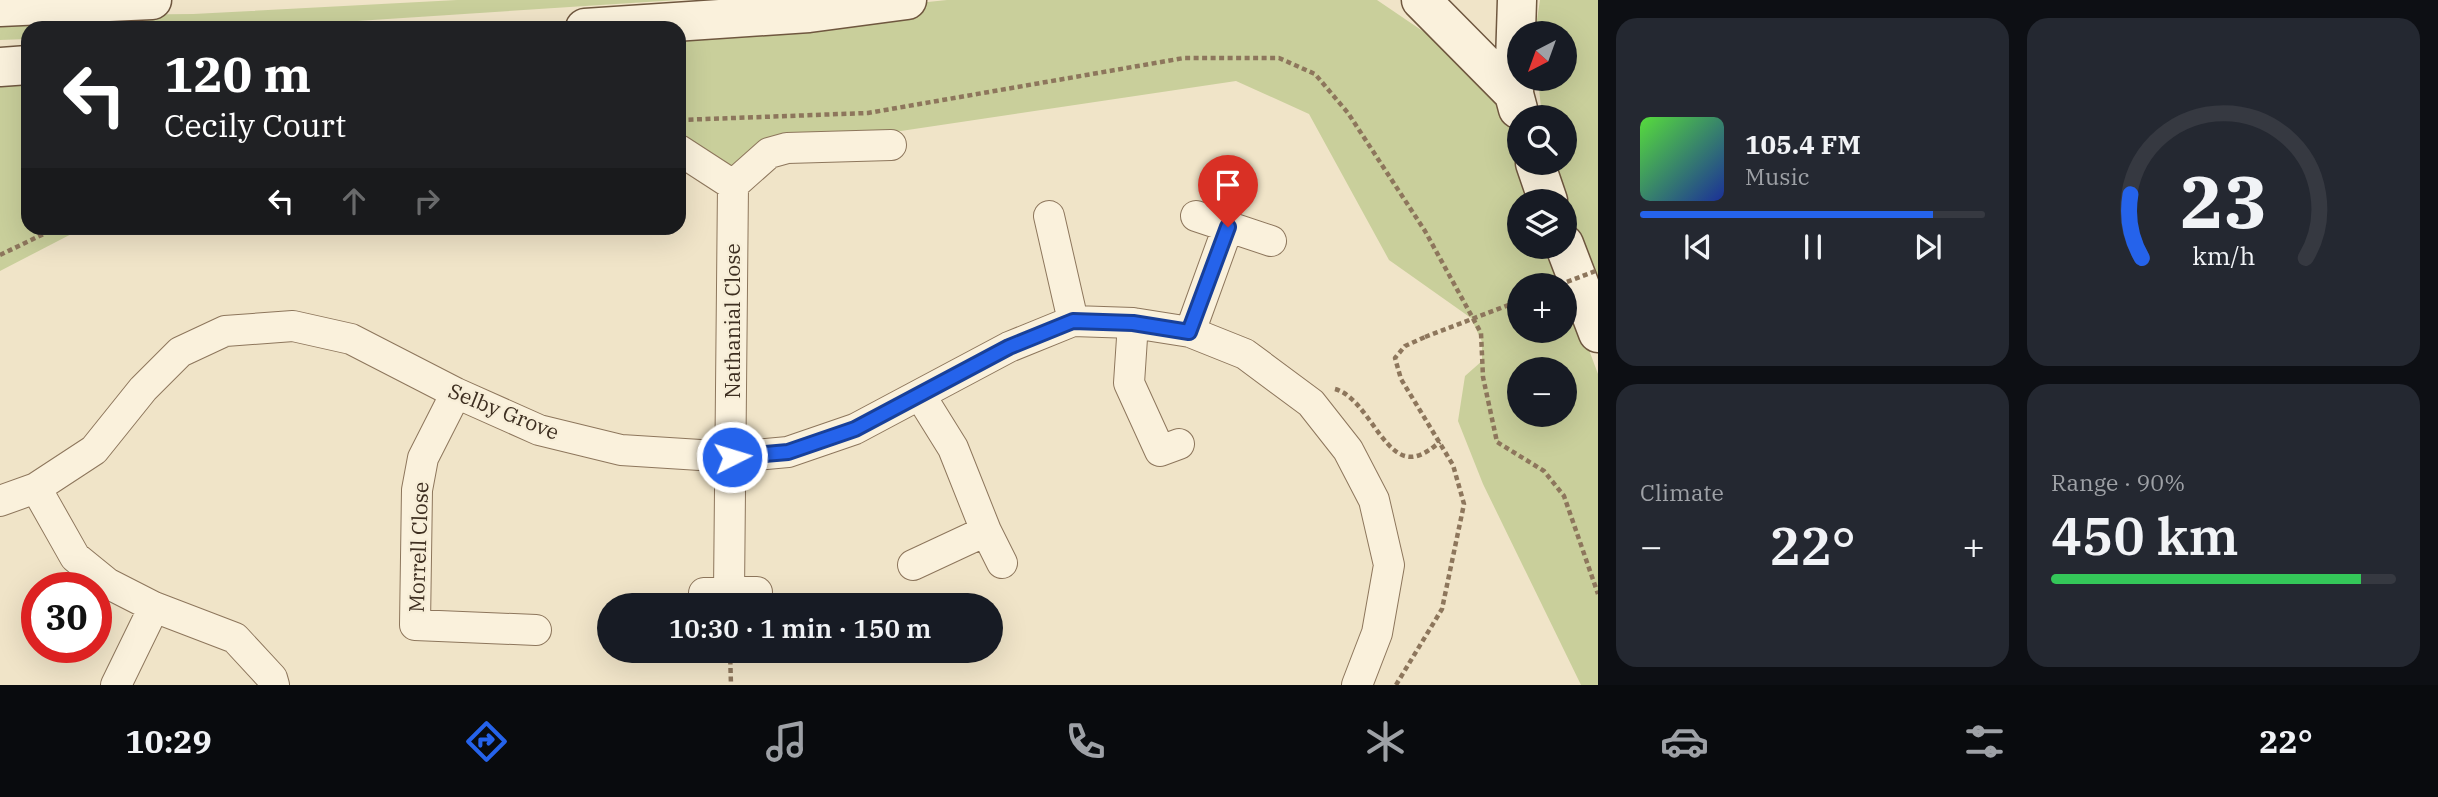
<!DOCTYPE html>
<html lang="en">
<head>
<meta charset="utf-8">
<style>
  body { margin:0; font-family:"IBM Plex Serif",serif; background:#242831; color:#f1f3f6; height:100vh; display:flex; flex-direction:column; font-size:26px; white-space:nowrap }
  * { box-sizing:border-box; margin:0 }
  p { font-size:23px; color:#9ea1a6 }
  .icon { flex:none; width:38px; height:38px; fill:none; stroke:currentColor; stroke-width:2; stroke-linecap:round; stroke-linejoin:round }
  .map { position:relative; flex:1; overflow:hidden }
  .details { display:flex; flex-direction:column; gap:18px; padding:18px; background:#0d0f14; width:840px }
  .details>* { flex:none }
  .top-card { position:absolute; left:21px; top:21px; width:665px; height:214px; border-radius:21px; box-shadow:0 7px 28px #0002; background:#202124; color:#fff; overflow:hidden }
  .needle { width:46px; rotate:221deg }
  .tools { position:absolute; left:1507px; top:21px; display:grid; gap:14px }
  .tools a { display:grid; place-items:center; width:70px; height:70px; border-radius:50%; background:#171b24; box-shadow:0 7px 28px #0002; font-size:35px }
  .speed { position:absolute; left:21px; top:572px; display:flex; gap:14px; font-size:35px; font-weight:700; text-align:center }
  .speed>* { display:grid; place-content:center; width:91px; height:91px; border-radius:50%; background:#171b24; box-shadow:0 7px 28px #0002; line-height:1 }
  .speed .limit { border:10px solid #d22; background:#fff; color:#111 }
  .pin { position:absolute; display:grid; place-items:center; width:60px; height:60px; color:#fff; margin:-72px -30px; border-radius:50% 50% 50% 0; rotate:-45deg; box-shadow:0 0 7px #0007 }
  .pin .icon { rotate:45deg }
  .me { position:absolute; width:77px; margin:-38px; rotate:85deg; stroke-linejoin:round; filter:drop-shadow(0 0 5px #0008) }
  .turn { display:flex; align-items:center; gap:24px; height:147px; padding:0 28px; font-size:32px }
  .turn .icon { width:91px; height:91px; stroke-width:2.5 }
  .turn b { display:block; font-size:49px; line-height:60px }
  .lanes { display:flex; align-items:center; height:66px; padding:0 28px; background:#0003; justify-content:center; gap:35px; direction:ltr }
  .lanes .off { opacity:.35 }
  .big { font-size:52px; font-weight:600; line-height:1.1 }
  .details .tile { flex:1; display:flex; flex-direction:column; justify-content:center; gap:10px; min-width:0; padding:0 24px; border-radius:21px; background:#242831 }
  .details .dial { align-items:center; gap:0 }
  .dial svg { height:182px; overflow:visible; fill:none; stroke:#363941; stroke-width:7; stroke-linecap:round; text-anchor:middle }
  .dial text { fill:#f1f3f6; stroke:none }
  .song { display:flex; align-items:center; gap:21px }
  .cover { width:84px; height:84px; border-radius:10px; background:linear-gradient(135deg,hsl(110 70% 55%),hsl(230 70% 35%)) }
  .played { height:7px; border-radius:4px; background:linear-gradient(90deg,#2563eb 85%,#363941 85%) }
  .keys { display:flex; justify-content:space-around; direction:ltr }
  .heat { display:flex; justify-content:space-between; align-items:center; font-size:38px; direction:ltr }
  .charge { height:10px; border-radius:5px; background:linear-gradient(90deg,#34c759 90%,#363941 0) }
  .details .tiles { flex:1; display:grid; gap:18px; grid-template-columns:repeat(2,1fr) }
  .trip { position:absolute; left:597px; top:593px; width:406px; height:70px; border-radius:35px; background:#171b24; box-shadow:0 7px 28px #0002; font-weight:600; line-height:70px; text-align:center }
  .tab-bar { display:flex; height:112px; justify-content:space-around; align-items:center; background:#090b0e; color:#9ea1a6 }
  .tab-bar .icon { width:49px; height:49px }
  .tab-bar .active { color:#2563eb }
  .tab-bar b { font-size:32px; color:#f1f3f6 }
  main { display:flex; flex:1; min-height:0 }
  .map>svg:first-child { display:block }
  .green { fill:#c9cf9b; fill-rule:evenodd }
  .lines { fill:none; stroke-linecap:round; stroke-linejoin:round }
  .street-casing { stroke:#8d765c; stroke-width:32 }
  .secondary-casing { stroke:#6f573f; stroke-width:41 }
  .path { stroke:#8d765c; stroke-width:4.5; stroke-dasharray:5 3.5; stroke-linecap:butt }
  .street { stroke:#faf1dc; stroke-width:30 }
  .secondary { stroke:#faf1dc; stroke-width:38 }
  .path-bridge { stroke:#8d765c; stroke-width:4.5; stroke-dasharray:5 3.5; stroke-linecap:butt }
  .route-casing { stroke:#184099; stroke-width:18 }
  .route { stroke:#2563eb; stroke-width:12 }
  .labels { text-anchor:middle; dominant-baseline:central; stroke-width:5; stroke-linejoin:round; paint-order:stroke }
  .street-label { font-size:21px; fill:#3d2e20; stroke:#f7eed8 }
</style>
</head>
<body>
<main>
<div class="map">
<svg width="1598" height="685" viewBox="0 0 1598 685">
  <rect width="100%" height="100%" fill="#f0e4c8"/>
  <path class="green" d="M457 0H678L249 28H28V39L0 40V16L193 14Z
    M947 0H1377L1458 55 1501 101 1534 201H1519V247H1550L1564 285H1519V331H1564L1565 286 1598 374V685H1581L1483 484 1458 421 1465 376 1482 361V342L1471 318 1389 260 1309 114 1236 81 787 148 733 185 679 150V28ZM1519 369H1564V415H1519Z
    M1540 0H1598V289L1553 163H1564V117H1542L1538 79H1564V33H1535Z
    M28 65V228H83L0 271V67Z"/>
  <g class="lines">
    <defs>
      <path id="street" d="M679 150 733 185 729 592 704 593
        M733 185 769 153 787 148 891 145
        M1049 216 1073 321
        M1196 216 1271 241
        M1133 323 1129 383 1160 451 1179 444
        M1190 332 1228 227
        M456 393 423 458 417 490 415 625 536 630
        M920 395 953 448 986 531 1002 563
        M36 488 75 557 107 583 154 607 235 638 272 678 274 685
        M0 501 36 488 94 450 143 389 180 352 225 331 293 326 351 339 456 393 539 430 621 450 732 457 788 452 855 429 1009 347 1073 321 1133 323 1190 332 1245 354 1311 403 1348 450 1374 500 1389 565 1377 633 1357 685
        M913 565 986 531
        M729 592H757
        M116 685 154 607"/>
      <path id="secondary" d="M1421 0 1514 94
        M1517 0 1514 94 1518 109
        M0 7 152 0
        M585 28 809 13 907 0
        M0 67 28 65
        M1535 163 1548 201
        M1564 244 1598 333"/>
    </defs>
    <use href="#street" class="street-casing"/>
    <use href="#secondary" class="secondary-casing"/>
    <path class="path" d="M680 120 868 113 1184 58H1279L1315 74 1348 113 1425 231 1481 333 1483 377 1497 442 1544 471 1564 496 1598 594
      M0 255 56 228
      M1335 389C1364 397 1380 449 1405 456 1418 460 1431 449 1440 442
      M730 651 731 685
      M1396 685 1442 609 1464 504 1453 465 1401 379 1395 358 1405 346 1425 337"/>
    <use href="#street" class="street"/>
    <use href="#secondary" class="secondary"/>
    <path class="path-bridge" d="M1559 285 1598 270
      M1425 337 1519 301"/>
  </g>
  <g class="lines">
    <defs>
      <path id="route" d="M732 457 788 452 855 429 1009 347 1073 321 1133 323 1189 332 1228 227"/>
    </defs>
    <use href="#route" class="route-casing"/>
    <use href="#route" class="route"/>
  </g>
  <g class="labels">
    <g class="street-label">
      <text transform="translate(732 321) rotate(-90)">Nathanial Close</text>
      <text transform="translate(504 411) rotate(22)">Selby Grove</text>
      <text transform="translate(418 547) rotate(-88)">Morrell Close</text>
    </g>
  </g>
</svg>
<div class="tools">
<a><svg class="needle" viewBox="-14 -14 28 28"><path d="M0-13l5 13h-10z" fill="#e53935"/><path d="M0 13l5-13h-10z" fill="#9ea1a6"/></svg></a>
<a><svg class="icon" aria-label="search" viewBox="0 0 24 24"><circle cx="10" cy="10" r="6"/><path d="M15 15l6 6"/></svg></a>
<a><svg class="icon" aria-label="layers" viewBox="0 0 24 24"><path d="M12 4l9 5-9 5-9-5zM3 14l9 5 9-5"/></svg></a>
<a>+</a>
<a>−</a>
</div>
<div class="speed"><div class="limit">30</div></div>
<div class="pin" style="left:1228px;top:227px;background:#d93025"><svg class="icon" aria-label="arrive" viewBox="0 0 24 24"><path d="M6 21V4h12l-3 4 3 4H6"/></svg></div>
<svg class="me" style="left:732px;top:457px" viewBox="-20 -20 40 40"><circle r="17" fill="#2563eb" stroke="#fff" stroke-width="3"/><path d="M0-11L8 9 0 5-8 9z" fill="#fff"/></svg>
<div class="trip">10:30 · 1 min · 150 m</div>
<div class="top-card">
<div class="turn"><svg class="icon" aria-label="left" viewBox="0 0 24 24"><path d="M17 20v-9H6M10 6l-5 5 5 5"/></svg><div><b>120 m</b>Cecily Court</div></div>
<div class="lanes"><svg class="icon" aria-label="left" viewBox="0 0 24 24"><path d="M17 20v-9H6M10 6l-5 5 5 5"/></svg><svg class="icon off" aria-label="ahead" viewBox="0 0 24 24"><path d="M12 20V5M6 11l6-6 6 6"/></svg><svg class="icon off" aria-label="right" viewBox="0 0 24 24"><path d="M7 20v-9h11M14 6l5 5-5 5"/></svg></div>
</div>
</div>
<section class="details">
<div class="tiles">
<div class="tile">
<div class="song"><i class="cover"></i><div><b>105.4 FM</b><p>Music</p></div></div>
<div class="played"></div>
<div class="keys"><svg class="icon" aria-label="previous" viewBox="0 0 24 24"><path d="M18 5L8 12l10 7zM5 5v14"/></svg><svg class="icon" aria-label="pause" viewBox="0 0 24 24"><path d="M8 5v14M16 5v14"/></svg><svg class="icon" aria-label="next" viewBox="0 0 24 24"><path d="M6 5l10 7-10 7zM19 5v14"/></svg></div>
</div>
<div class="tile dial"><svg viewBox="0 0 100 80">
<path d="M14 69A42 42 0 1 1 86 69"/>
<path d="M14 69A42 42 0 0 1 9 41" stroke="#2563eb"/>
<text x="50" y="56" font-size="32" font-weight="700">23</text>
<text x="50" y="72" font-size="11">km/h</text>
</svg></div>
<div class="tile"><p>Climate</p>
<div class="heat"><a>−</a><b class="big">22°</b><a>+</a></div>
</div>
<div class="tile"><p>Range · 90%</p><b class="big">450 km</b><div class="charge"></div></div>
</div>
</section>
</main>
<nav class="tab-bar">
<b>10:29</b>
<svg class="icon active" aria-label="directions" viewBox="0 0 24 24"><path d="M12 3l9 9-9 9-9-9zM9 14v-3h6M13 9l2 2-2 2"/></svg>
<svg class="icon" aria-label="music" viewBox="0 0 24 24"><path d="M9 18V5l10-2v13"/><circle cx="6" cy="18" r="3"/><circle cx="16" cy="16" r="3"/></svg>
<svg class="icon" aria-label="phone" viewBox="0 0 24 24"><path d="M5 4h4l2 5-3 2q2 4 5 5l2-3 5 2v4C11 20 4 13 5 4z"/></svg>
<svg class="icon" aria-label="climate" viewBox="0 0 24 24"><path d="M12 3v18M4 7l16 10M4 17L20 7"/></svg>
<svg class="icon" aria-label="car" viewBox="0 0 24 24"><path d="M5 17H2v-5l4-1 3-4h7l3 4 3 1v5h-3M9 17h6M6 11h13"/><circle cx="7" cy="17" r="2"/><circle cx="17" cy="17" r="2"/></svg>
<svg class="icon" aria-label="filters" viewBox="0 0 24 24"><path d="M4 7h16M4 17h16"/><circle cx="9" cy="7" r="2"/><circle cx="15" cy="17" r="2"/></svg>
<b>22°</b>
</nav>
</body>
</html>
